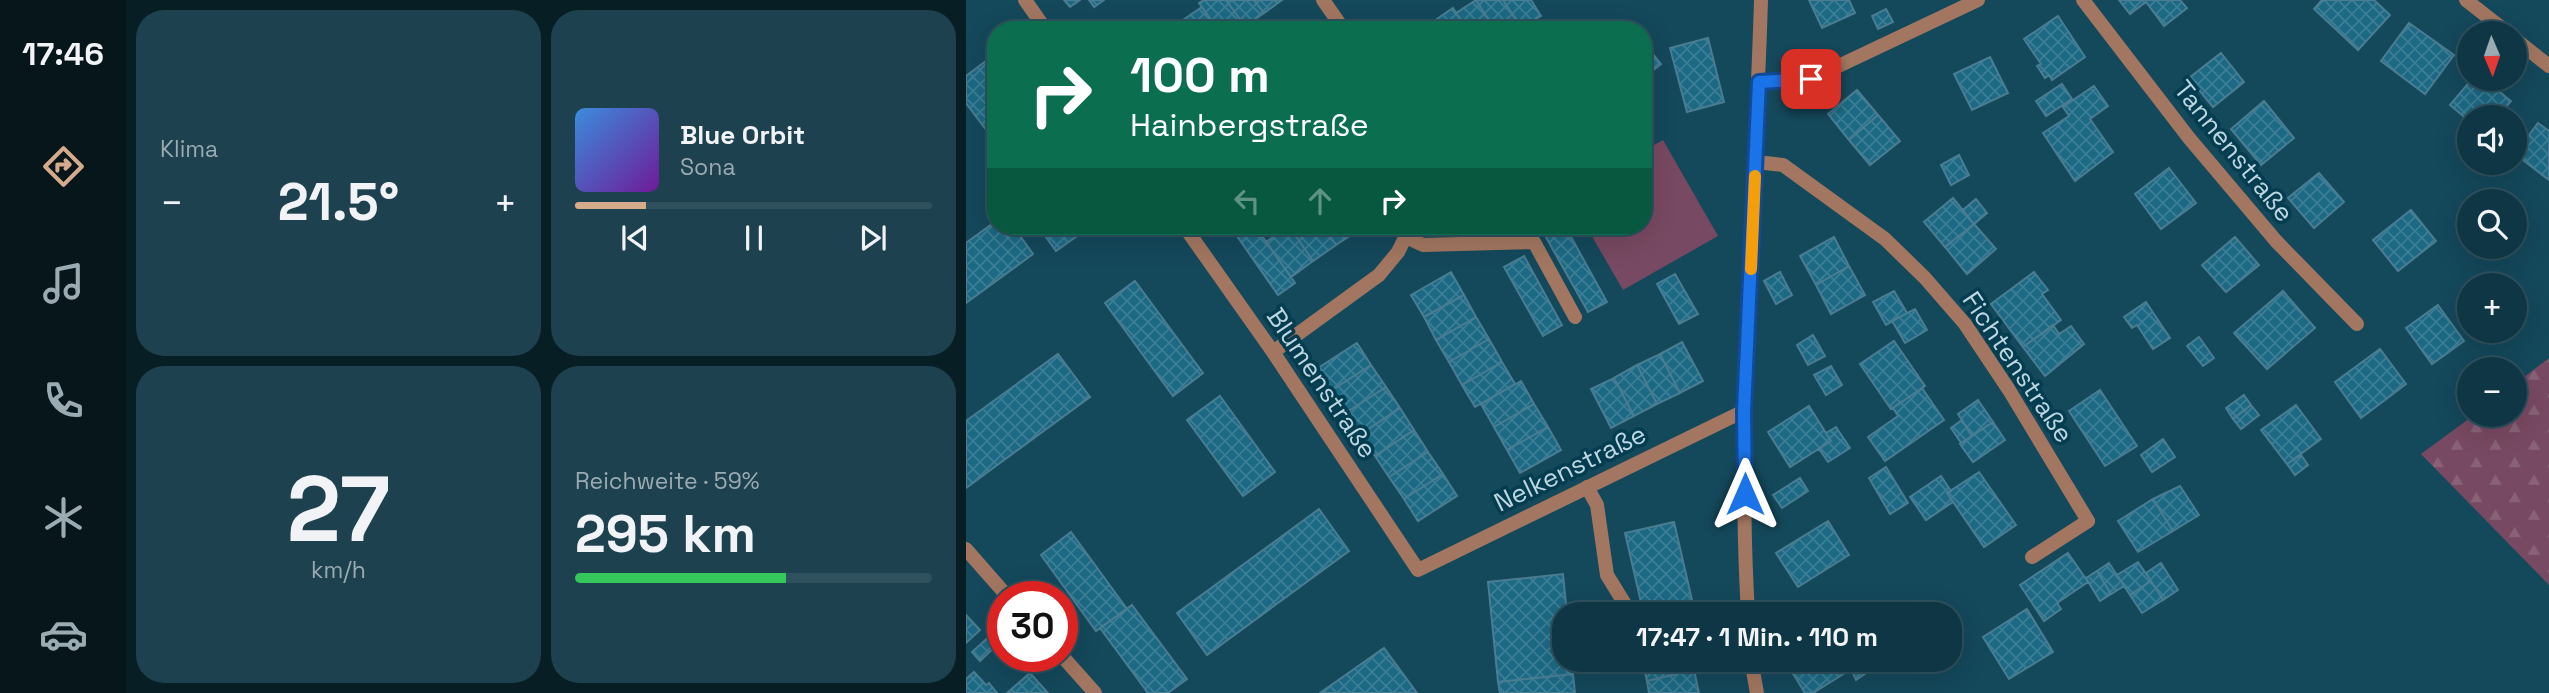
<!DOCTYPE html>
<html lang="de">
<head>
<meta charset="utf-8">
<style>
  body { margin:0; font-family:"Space Grotesk",sans-serif; background:#1d414f; color:#f1f3f6; height:100vh; display:flex; flex-direction:column; font-size:26px; white-space:nowrap }
  * { box-sizing:border-box; margin:0 }
  p { font-size:23px; color:#9babb2 }
  .icon { flex:none; width:38px; height:38px; fill:none; stroke:currentColor; stroke-width:2; stroke-linecap:round; stroke-linejoin:round }
  .map { position:relative; flex:1; overflow:hidden }
  .side { display:flex; flex-direction:column; gap:10px; padding:10px; background:#081e25; width:840px }
  .side>* { flex:none }
  .guide { position:absolute; left:21px; top:21px; width:665px; height:214px; border-radius:28px; box-shadow:0 7px 28px #0002,0 0 0 2px #2f505d; background:#0b6e4f; color:#fff; overflow:hidden }
  .needle { width:46px; rotate:178deg }
  .controls { position:absolute; left:1491px; top:21px; display:grid; gap:14px }
  .controls a { display:grid; place-items:center; width:70px; height:70px; border-radius:50%; background:#0f3644; box-shadow:0 7px 28px #0002,0 0 0 2px #2f505d; font-size:35px }
  .speed { position:absolute; left:21px; top:581px; display:flex; gap:14px; font-size:35px; font-weight:700; text-align:center }
  .speed>* { display:grid; place-content:center; width:91px; height:91px; border-radius:50%; background:#0f3644; box-shadow:0 7px 28px #0002,0 0 0 2px #2f505d; line-height:1 }
  .speed .limit { border:10px solid #d22; background:#fff; color:#111 }
  .pin { position:absolute; display:grid; place-items:center; width:60px; height:60px; color:#fff; margin:-30px; border-radius:14px; box-shadow:0 4px 10px #0006 }
  .me { position:absolute; width:77px; margin:-38px; rotate:0deg; stroke-linejoin:round; filter:drop-shadow(0 0 5px #0008) }
  .turn { display:flex; align-items:center; gap:24px; height:147px; padding:0 28px; font-size:32px }
  .turn .icon { width:91px; height:91px; stroke-width:2.5 }
  .turn b { display:block; font-size:49px; line-height:60px }
  .lanes { display:flex; align-items:center; height:66px; padding:0 28px; background:#0003; justify-content:center; gap:35px; direction:ltr }
  .lanes .off { opacity:.35 }
  .big { font-size:52px; font-weight:600; line-height:1.1 }
  .side .tile { flex:1; display:flex; flex-direction:column; justify-content:center; gap:10px; min-width:0; padding:0 24px; border-radius:28px; background:#1d414f }
  .side .dial { align-items:center; gap:0 }
  .dial b { font-size:91px; line-height:1 }
  .song { display:flex; align-items:center; gap:21px }
  .cover { width:84px; height:84px; border-radius:10px; background:linear-gradient(135deg,hsl(210 70% 55%),hsl(280 70% 35%)) }
  .played { height:7px; border-radius:4px; background:linear-gradient(90deg,#d6ab8b 20%,#2f505d 20%) }
  .keys { display:flex; justify-content:space-around; direction:ltr }
  .heat { display:flex; justify-content:space-between; align-items:center; font-size:38px; direction:ltr }
  .charge { height:10px; border-radius:5px; background:linear-gradient(90deg,#34c759 59%,#2f505d 0) }
  .side .tiles { flex:1; display:grid; gap:10px; grid-template-columns:repeat(2,1fr) }
  .trip { position:absolute; left:586px; top:602px; width:410px; height:70px; border-radius:28px; background:#0f3644; box-shadow:0 7px 28px #0002,0 0 0 2px #2f505d; font-weight:600; line-height:70px; text-align:center }
  main { display:flex; flex:1; min-height:0 }
  .tab-bar { display:flex; flex-direction:column; width:126px; justify-content:space-around; align-items:center; background:#06161b; color:#9babb2 }
  .tab-bar .icon { width:49px; height:49px }
  .tab-bar .current { color:#d6ab8b }
  .tab-bar b { font-size:32px; color:#f1f3f6 }
  .map>svg:first-child { display:block }
  .green { fill:#784962 }
  .forest { fill:url(#forest-firs) }
  .building { fill:url(#building-cross-hatch); stroke:#4b7c91; stroke-width:2 }
  .lines { fill:none; stroke-linecap:round; stroke-linejoin:round }
  .lane { stroke:#a27660; stroke-width:14 }
  .street { stroke:#a27660; stroke-width:14 }
  .route-casing { stroke:#114b97; stroke-width:18 }
  .route { stroke:#1a73e8; stroke-width:12 }
  .slow { stroke:#f59e0b; stroke-width:12 }
  .labels { text-anchor:middle; dominant-baseline:central; stroke-width:7; stroke-linejoin:round; paint-order:stroke }
  .street-label { font-size:26px; fill:#bdd6e1; stroke:#043d50 }
</style>
</head>
<body>
<main>
<nav class="tab-bar">
<b>17:46</b>
<svg class="icon current" aria-label="directions" viewBox="0 0 24 24"><path d="M12 3l9 9-9 9-9-9zM9 14v-3h6M13 9l2 2-2 2"/></svg>
<svg class="icon" aria-label="music" viewBox="0 0 24 24"><path d="M9 18V5l10-2v13"/><circle cx="6" cy="18" r="3"/><circle cx="16" cy="16" r="3"/></svg>
<svg class="icon" aria-label="phone" viewBox="0 0 24 24"><path d="M5 4h4l2 5-3 2q2 4 5 5l2-3 5 2v4C11 20 4 13 5 4z"/></svg>
<svg class="icon" aria-label="climate" viewBox="0 0 24 24"><path d="M12 3v18M4 7l16 10M4 17L20 7"/></svg>
<svg class="icon" aria-label="car" viewBox="0 0 24 24"><path d="M5 17H2v-5l4-1 3-4h7l3 4 3 1v5h-3M9 17h6M6 11h13"/><circle cx="7" cy="17" r="2"/><circle cx="17" cy="17" r="2"/></svg>
</nav>
<section class="side">
<div class="tiles">
<div class="tile"><p>Klima</p>
<div class="heat"><a>−</a><b class="big">21.5°</b><a>+</a></div>
</div>
<div class="tile">
<div class="song"><i class="cover"></i><div><b>Blue Orbit</b><p>Sona</p></div></div>
<div class="played"></div>
<div class="keys"><svg class="icon" aria-label="previous" viewBox="0 0 24 24"><path d="M18 5L8 12l10 7zM5 5v14"/></svg><svg class="icon" aria-label="pause" viewBox="0 0 24 24"><path d="M8 5v14M16 5v14"/></svg><svg class="icon" aria-label="next" viewBox="0 0 24 24"><path d="M6 5l10 7-10 7zM19 5v14"/></svg></div>
</div>
<div class="tile dial"><b>27</b><p>km/h</p></div>
<div class="tile"><p>Reichweite · 59%</p><b class="big">295 km</b><div class="charge"></div></div>
</div>
</section>
<div class="map">
<svg width="1583" height="693" viewBox="0 0 1583 693">
  <defs>
    <pattern id="forest-firs" width="22" height="20" patternUnits="userSpaceOnUse" patternTransform="scale(1.75)"><rect width="22" height="20" fill="#784962"/><path d="M5 1l3.5 6h-7zM16 11l3.5 6h-7z" fill="#896278"/></pattern>
    <pattern id="building-cross-hatch" width="8" height="8" patternUnits="userSpaceOnUse" patternTransform="scale(1.75)"><rect width="8" height="8" fill="#1c6984"/><path d="M0 0l8 8M0 8l8-8" fill="none" stroke="#3b7e95"/></pattern>
  </defs>
  <rect width="100%" height="100%" fill="#14485b"/>
  <path class="green" d="M697 140 752 236 657 290 620 226H677V151Z"/>
  <path class="forest" d="M1583 358V585L1455 454 1508 415H1549V384Z"/>
  <path class="building" d="M98 0H114L104 7Z
    M123 0H138L128 7Z
    M238 0H260L279 26 274 30H252L233 3Z
    M260 0H288L298 13 279 26Z
    M288 0H316L298 13Z
    M510 0 529 30H501L490 13Z
    M510 0H537L555 28 529 30Z
    M537 0H565L575 16 555 28Z
    M843 0H883L889 13 856 28Z
    M1153 0H1214L1221 8 1198 26 1180 2 1164 14Z
    M1356 0H1408L1424 15 1392 50 1348 9Z
    M236 7 252 30H224L217 20Z
    M487 8 490 13 501 30H474L468 21Z
    M920 9 927 22 912 29 906 16Z
    M1092 16 1119 57 1086 80 1083 75 1079 78 1071 66 1075 64 1058 39Z
    M217 20 224 30H204Z
    M468 21 474 30H453Z
    M1443 23 1488 55 1459 94 1415 61Z
    M742 38 758 102 721 112 704 48Z
    M677 42 695 64 677 78Z
    M1255 53 1278 82 1247 107 1223 78Z
    M25 57 30 63V143L0 103V76Z
    M1024 57 1042 93 1006 110 988 74Z
    M1506 79H1518L1545 101 1531 117H1503V121L1484 105Z
    M1096 84 1106 99 1080 116 1070 101Z
    M1128 86 1142 106 1124 119 1147 152 1109 181 1077 133 1103 116 1097 107Z
    M891 90 912 115 883 140 862 114Z
    M1298 101 1328 138 1295 165 1265 129Z
    M912 115 934 141 904 165 883 140Z
    M1572 123 1583 131V180L1549 154Z
    M993 155 1003 175 985 185 975 165Z
    M1203 168 1230 203 1195 229 1169 194Z
    M1353 173 1378 202 1348 228 1322 198Z
    M987 198 1008 224 979 247 958 222Z
    M1010 199 1021 213 1008 224 997 210Z
    M1445 210 1470 241 1432 271 1407 240Z
    M30 221V226H47L67 254 0 303V243Z
    M1008 224 1030 249 1001 274 979 247Z
    M72 226H125L90 251Z
    M264 226H289L329 283 312 295Z
    M323 226H356L370 245 347 261Z
    M323 226 347 261 325 277 300 242Z
    M356 226H390L393 230 370 245Z
    M589 226H599L641 302 622 312 577 232Z
    M868 237 883 266 850 285 834 256Z
    M1269 237 1293 265 1260 292 1236 265Z
    M558 256 596 325 577 336 538 267Z
    M883 266 899 295 865 314 850 285Z
    M485 272 498 295 458 317 445 295Z
    M814 272 826 295 810 304 798 281Z
    M1068 272 1082 290 1076 294 1095 320 1057 347 1025 304Z
    M709 274 732 314 713 324 691 284Z
    M169 281 237 373 207 396 139 303Z
    M928 291 941 313 920 325 907 302Z
    M1317 291 1349 328 1301 369 1268 333Z
    M498 295 510 317 470 340 458 317Z
    M1180 302 1204 338 1187 349 1171 325 1166 328 1158 317Z
    M1472 305 1498 341 1466 364 1440 328Z
    M949 309 961 330 939 343 926 321Z
    M510 317 523 339 483 362 470 340Z
    M1087 325 1093 334 1105 326 1118 344 1079 376 1057 347Z
    M847 335 859 356 842 365 831 345Z
    M1233 337 1248 358 1237 366 1221 346Z
    M523 339 536 362 496 385 483 362Z
    M928 341 959 386 925 409 894 364Z
    M716 342 737 381 714 393 694 354Z
    M391 343 405 365 366 390 352 368Z
    M1414 349 1440 384 1395 418 1369 382Z
    M92 354 124 397 0 488V421Z
    M694 354 714 393 691 404 671 365Z
    M536 362 549 384 509 407 496 385Z
    M405 365 420 387 381 412 366 390Z
    M671 365 691 404 668 416 648 378Z
    M865 366 876 385 860 395 848 375Z
    M648 378 668 416 645 428 625 389Z
    M555 381 568 404 528 427 515 404Z
    M420 387 434 408 395 434 381 412Z
    M956 388 978 420 919 461 902 437 932 416 927 408Z
    M1134 390 1171 446 1139 466 1103 411Z
    M1278 395 1285 405 1267 419 1260 408Z
    M254 396 309 472 277 496 221 420Z
    M1012 400 1027 422 1006 436 992 414Z
    M568 404 582 427 541 450 528 427Z
    M1285 405 1293 415 1275 429 1267 419Z
    M1330 405 1355 439 1321 464 1295 430Z
    M843 406 865 441 824 467 802 432Z
    M434 408 448 430 409 456 395 434Z
    M996 420 1006 436 995 443 985 428Z
    M1027 422 1039 440 1007 462 994 444Z
    M582 427 595 450 554 473 541 450Z
    M870 427 884 448 862 462 853 449 865 441 860 433Z
    M448 430 462 452 423 477 409 456Z
    M1197 439 1209 457 1186 472 1175 455Z
    M462 452 477 474 438 499 423 477Z
    M1335 455 1342 465 1329 475 1321 464Z
    M920 467 942 503 924 514 903 478Z
    M1013 472 1050 525 1018 547 981 493Z
    M477 474 491 496 452 521 438 499Z
    M975 476 985 491 981 493 987 502 960 520 944 497Z
    M834 478 842 491 816 508 807 495Z
    M1214 486 1233 515 1207 531 1187 499Z
    M1187 499 1207 531 1172 552 1152 521Z
    M353 509 383 551 241 655 211 613Z
    M862 521 883 555 832 587 810 553Z
    M708 522 726 600 677 611 659 533Z
    M105 532 161 609 130 631 75 555Z
    M1102 553 1122 582 1091 603 1095 609 1078 621 1054 585Z
    M1172 562 1185 581 1164 595 1151 575Z
    M1143 563 1158 586 1145 594 1131 571Z
    M1195 563 1212 590 1197 600 1180 573Z
    M1131 571 1145 594 1134 601 1120 578Z
    M597 574 601 614H598V660H605L607 674 532 682 522 582Z
    M1185 581 1197 600 1176 613 1164 595Z
    M726 600 729 614H706L704 605Z
    M166 605 221 679 202 693H182L134 628Z
    M704 605 706 614H684L683 610Z
    M1061 609 1087 652 1043 679 1017 637Z
    M0 615 14 630 0 643Z
    M25 635 33 643 14 661 6 652Z
    M418 648 451 693H354Z
    M676 660H725L728 670 681 681Z
    M827 660H881L887 668 847 693H839L821 664Z
    M881 660H904L909 667 890 680Z
    M728 670 733 693H683L681 681Z
    M8 672 20 685 23 683 31 693H0V679Z
    M64 673 82 693H41Z
    M607 674 609 693H534L532 682Z"/>
  <g class="lines">
    <path class="lane" d="M440 237 457 245 568 242 609 317
      M621 487 631 505 641 575 665 614
      M1066 557 1122 521"/>
    <path class="street" d="M59 0 80 30
      M357 0 378 30
      M1117 0 1223 138 1310 241 1391 324
      M1500 0 1542 33
      M1549 39 1583 66
      M793 82 845 79 1012 0
      M790 162 817 165 919 239 959 278 999 324 1043 390 1122 521
      M218 226 307 352 452 570 778 411
      M307 352 413 275 432 252 445 226
      M0 549 42 597
      M782 614C770 410 789 205 795 0
      M96 656 129 693
      M785 660 791 693"/>
  </g>
  <g class="lines">
    <defs>
      <path id="route" d="M779 494 778 411 793 82 845 79"/>
    </defs>
    <use href="#route" class="route-casing"/>
    <use href="#route" class="route"/>
    <path class="slow" d="M785 269 789 176"/>
  </g>
  <g class="labels">
    <g class="street-label">
      <text transform="translate(1268 151) rotate(51)">Tannenstraße</text>
      <text transform="translate(1052 367) rotate(56)">Fichtenstraße</text>
      <text transform="translate(356 383) rotate(56)">Blumenstraße</text>
      <text transform="translate(604 468) rotate(-26)">Nelkenstraße</text>
    </g>
  </g>
</svg>
<div class="controls">
<a><svg class="needle" viewBox="-14 -14 28 28"><path d="M0-13l5 13h-10z" fill="#e53935"/><path d="M0 13l5-13h-10z" fill="#9babb2"/></svg></a>
<a><svg class="icon" aria-label="sound" viewBox="0 0 24 24"><path d="M4 9h4l5-4v14l-5-4H4zM17 9q2 3 0 6"/></svg></a>
<a><svg class="icon" aria-label="search" viewBox="0 0 24 24"><circle cx="10" cy="10" r="6"/><path d="M15 15l6 6"/></svg></a>
<a>+</a>
<a>−</a>
</div>
<div class="speed"><div class="limit">30</div></div>
<div class="pin" style="left:845px;top:79px;background:#d93025"><svg class="icon" aria-label="arrive" viewBox="0 0 24 24"><path d="M6 21V4h12l-3 4 3 4H6"/></svg></div>
<svg class="me" style="left:779px;top:494px" viewBox="-20 -20 40 40"><path d="M0-17L14 15 0 8-14 15z" fill="#1a73e8" stroke="#fff" stroke-width="4"/></svg>
<div class="trip">17:47 · 1 Min. · 110 m</div>
<div class="guide">
<div class="turn"><svg class="icon" aria-label="right" viewBox="0 0 24 24"><path d="M7 20v-9h11M14 6l5 5-5 5"/></svg><div><b>100 m</b>Hainbergstraße</div></div>
<div class="lanes"><svg class="icon off" aria-label="left" viewBox="0 0 24 24"><path d="M17 20v-9H6M10 6l-5 5 5 5"/></svg><svg class="icon off" aria-label="ahead" viewBox="0 0 24 24"><path d="M12 20V5M6 11l6-6 6 6"/></svg><svg class="icon" aria-label="right" viewBox="0 0 24 24"><path d="M7 20v-9h11M14 6l5 5-5 5"/></svg></div>
</div>
</div>
</main>
</body>
</html>
